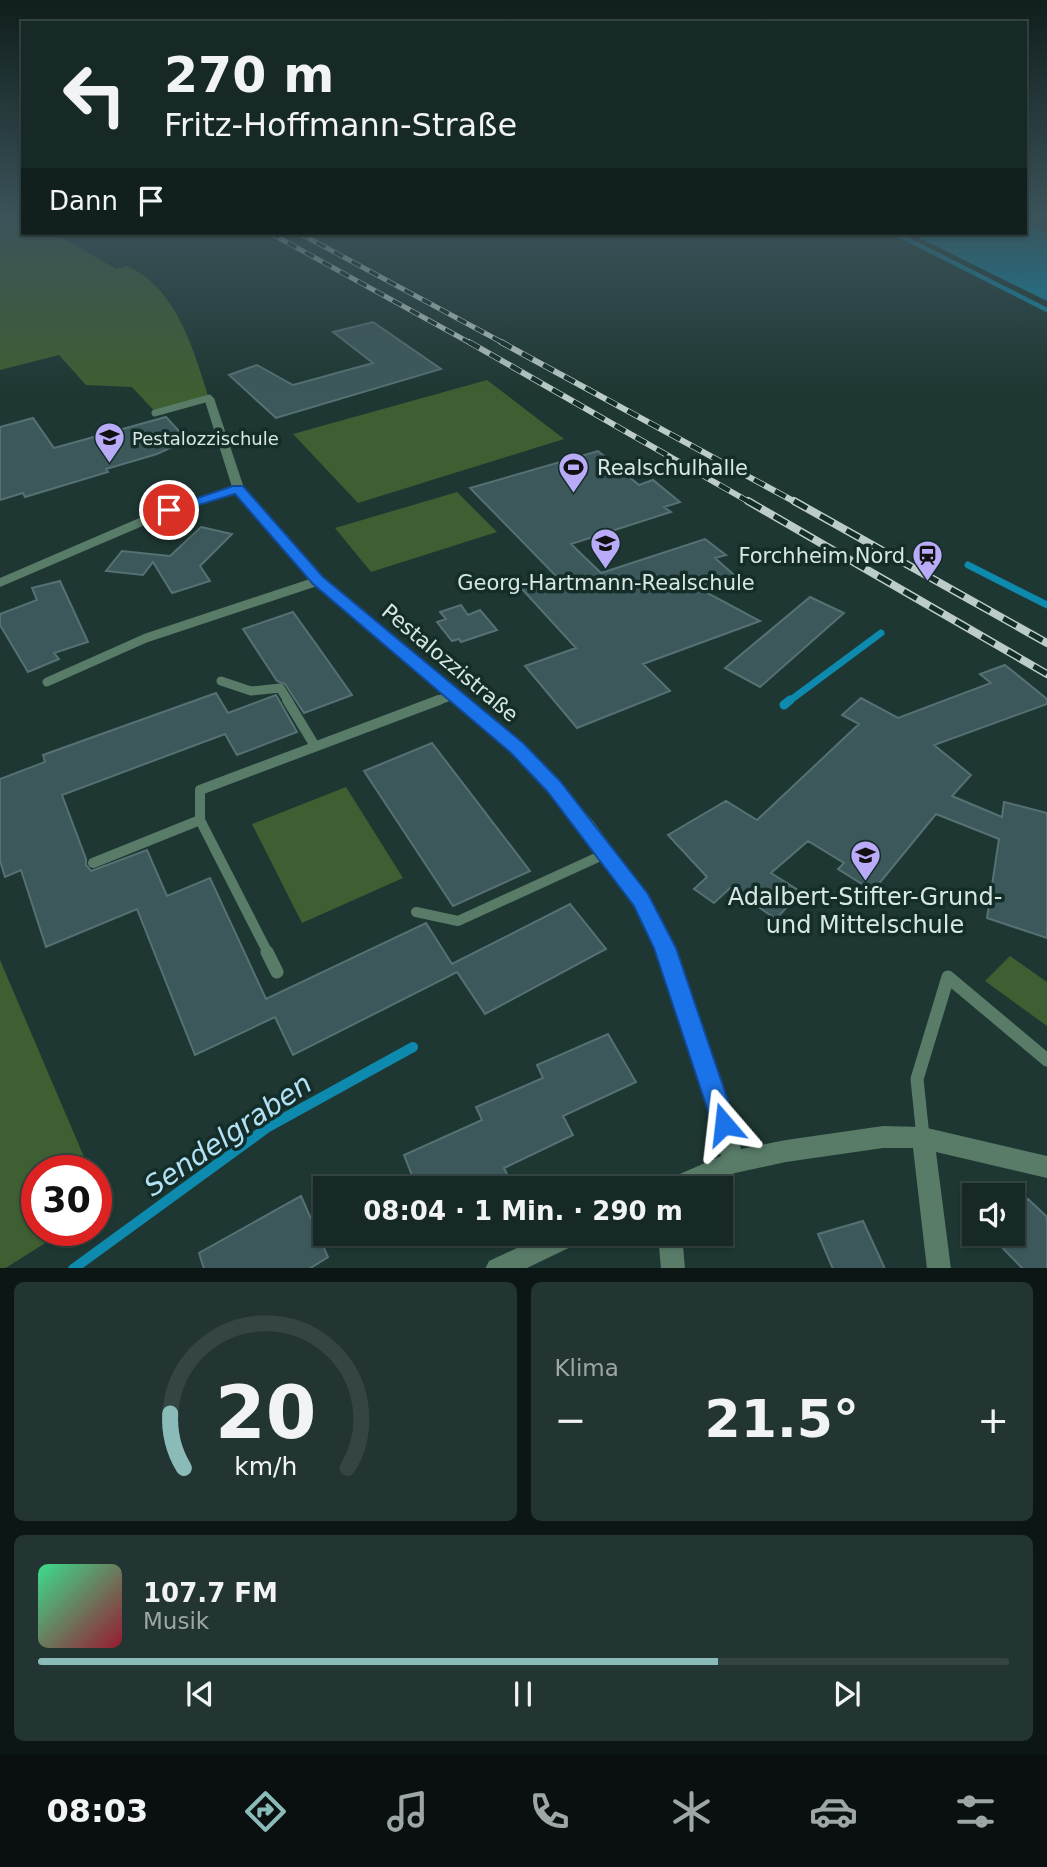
<!DOCTYPE html>
<html lang="de">
<head>
<meta charset="utf-8">
<style>
  body { margin:0; font-family:"DejaVu Sans",sans-serif; background:#233532; color:#f1f3f6; height:100vh; display:flex; flex-direction:column; font-size:26px; white-space:nowrap }
  * { box-sizing:border-box; margin:0 }
  p { font-size:23px; color:#9ea6a7 }
  .icon { flex:none; width:38px; height:38px; fill:none; stroke:currentColor; stroke-width:2; stroke-linecap:round; stroke-linejoin:round }
  .map { position:relative; height:1268px; overflow:hidden }
  .panel { display:flex; flex-direction:column; gap:14px; padding:14px; background:#0c1715; flex:1 }
  .panel>* { flex:none }
  .guide { position:absolute; left:21px; top:21px; width:1006px; height:214px; border-radius:0px; box-shadow:0 2px 5px #0004,0 0 0 2px #354543; background:#162926; color:#f1f3f6; overflow:hidden }
  .fabs { position:absolute; left:962px; top:1183px; display:grid; gap:14px }
  .fabs a { display:grid; place-items:center; width:63px; height:63px; border-radius:0px; background:#162926; box-shadow:0 2px 5px #0004,0 0 0 2px #354543; font-size:35px }
  .speed { position:absolute; left:21px; top:1155px; display:flex; gap:14px; font-size:35px; font-weight:700; text-align:center }
  .speed>* { display:grid; place-content:center; width:91px; height:91px; border-radius:50%; background:#162926; box-shadow:0 2px 5px #0004,0 0 0 2px #354543; line-height:1 }
  .speed .limit { border:10px solid #d22; background:#fff; color:#111 }
  .pin { position:absolute; display:grid; place-items:center; width:60px; height:60px; color:#fff; margin:-30px; border:4px solid #fff; border-radius:50%; box-shadow:0 2px 7px #0007 }
  .me { position:absolute; width:77px; margin:-38px; rotate:343deg; stroke-linejoin:round; filter:drop-shadow(0 0 5px #0008) }
  .turn { display:flex; align-items:center; gap:24px; height:147px; padding:0 28px; font-size:32px }
  .turn .icon { width:91px; height:91px; stroke-width:2.5 }
  .turn b { display:block; font-size:49px; line-height:60px }
  .then { display:flex; align-items:center; height:66px; padding:0 28px; background:#0003; gap:14px; font-size:26px }
  .big { font-size:52px; font-weight:700; line-height:1.1 }
  .panel .card { flex:1; display:flex; flex-direction:column; justify-content:center; gap:10px; min-width:0; padding:0 24px; border-radius:10px; background:#233532 }
  .panel .dial { align-items:center; gap:0 }
  .dial svg { height:182px; overflow:visible; fill:none; stroke:#354543; stroke-width:7; stroke-linecap:round; text-anchor:middle }
  .dial text { fill:#f1f3f6; stroke:none }
  .song { display:flex; align-items:center; gap:21px }
  .cover { width:84px; height:84px; border-radius:10px; background:linear-gradient(135deg,hsl(150 70% 55%),hsl(350 70% 35%)) }
  .played { height:7px; border-radius:4px; background:linear-gradient(90deg,#8bbbb9 70%,#354543 70%) }
  .keys { display:flex; justify-content:space-around; direction:ltr }
  .heat { display:flex; justify-content:space-between; align-items:center; font-size:38px; direction:ltr }
  .panel .tiles { flex:1; display:grid; gap:14px; grid-template-columns:1fr 1fr }
  .card:last-child { grid-column:span 2 }
  .trip { position:absolute; left:313px; top:1176px; width:420px; height:70px; border-radius:0px; background:#162926; box-shadow:0 2px 5px #0004,0 0 0 2px #354543; font-weight:700; line-height:70px; text-align:center }
  .dock { display:flex; height:112px; justify-content:space-around; align-items:center; background:#09100f; color:#9ea6a7 }
  .dock .icon { width:49px; height:49px }
  .dock .active { color:#8bbbb9 }
  .dock b { font-size:32px; color:#f1f3f6 }
  .map>svg:first-child { display:block }
  .green { fill:#3e5f31 }
  .water { fill:#0e8aaf }
  .lines { fill:none; stroke-linecap:round; stroke-linejoin:round }
  .stream-far3 { stroke:#0e8aaf; stroke-width:4.5 }
  .stream-far2 { stroke:#0e8aaf; stroke-width:7 }
  .stream-far1 { stroke:#0e8aaf; stroke-width:9 }
  .stream { stroke:#0e8aaf; stroke-width:10 }
  .building { fill:#3d585b; stroke:#567174; stroke-width:2 }
  .service-far3 { stroke:#597c69; stroke-width:7 }
  .service-far2 { stroke:#597c69; stroke-width:9 }
  .service-far1 { stroke:#597c69; stroke-width:10 }
  .service { stroke:#597c69; stroke-width:13 }
  .minor { fill:#597c69; fill-rule:evenodd }
  .rail-far2-casing { stroke:#bccdc9; stroke-width:5 }
  .rail-far1-casing { stroke:#bccdc9; stroke-width:6 }
  .rail-casing { stroke:#bccdc9; stroke-width:8 }
  .rail-far2 { stroke:#142d29; stroke-width:3.5; stroke-dasharray:10; stroke-linecap:butt }
  .rail-far1 { stroke:#142d29; stroke-width:4.5; stroke-dasharray:12; stroke-linecap:butt }
  .rail { stroke:#142d29; stroke-width:5; stroke-dasharray:15; stroke-linecap:butt }
  .route { fill:#1a73e8; stroke:#114b97; stroke-width:2 }
  .labels { text-anchor:middle; dominant-baseline:central; stroke-width:7; stroke-linejoin:round; paint-order:stroke }
  .far-poi-label { font-size:18px; fill:#d8e7e3; stroke:#142d29; text-anchor:start }
  .poi-label { font-size:21px; fill:#d8e7e3; stroke:#142d29; text-anchor:start }
  .street-label { font-size:21px; fill:#d8e7e3; stroke:#142d29 }
  .near-poi-label { font-size:24px; fill:#d8e7e3; stroke:#142d29 }
  .near-water-label { font-size:28px; font-style:italic; fill:#b3e2f7; stroke:#142d29 }
</style>
</head>
<body>
<div class="map">
<svg width="1047" height="1269" viewBox="0 0 1047 1269">
  <rect width="100%" height="100%" fill="#1e3732"/>
  <path class="green" d="M0 217H23V233H54L116 269 127 266C177 288 194 351 209 398L157 414 132 387 86 385 59 355 0 370Z
    M487 380 564 439 358 503 293 434Z
    M457 492 497 532 371 572 335 528Z
    M346 787 403 878 302 923 252 824Z
    M1010 956 1047 982V1026L985 981Z
    M0 960 90 1171H37V1230H66L4 1269 0 1268Z"/>
  <path class="water" d="M1026 224 1047 233V301L909 233H1026Z"/>
  <g class="lines">
    <path class="stream-far3" d="M895 233 1047 310"/>
    <path class="stream-far2" d="M968 565 1047 605
      M788 702 881 633"/>
    <path class="stream-far1" d="M784 705 790 700"/>
    <path class="stream" d="M73 1269 268 1127 413 1047"/>
  </g>
  <path class="building" d="M373 322 441 369 276 418 229 375 257 365 293 385 373 363 333 332Z
    M166 417 187 440 157 454 106 469 108 472 25 497 23 493 0 500V427L33 418 54 448Z
    M598 451 639 485 653 480 680 502 664 507 671 512 571 544 601 573 705 539 726 555 715 558 734 575 698 588 760 621 643 664 670 691 577 728 525 666 576 648 521 588 556 576 470 488Z
    M201 527 232 534 200 566 210 581 172 593 153 562 143 575 106 571 122 551 170 556Z
    M60 581 88 642 54 653 59 659 28 672 0 625V614L37 600 32 588Z
    M810 597 844 613 760 687 725 668Z
    M461 605 468 615 480 610 497 630 461 642 459 639 452 641 437 622 446 619 440 612Z
    M293 612 321 651 352 695 304 713 285 684 277 681 243 629Z
    M1005 665 1047 699V704L934 745 971 775 952 796 1002 817 1004 802 1047 813V938L987 918 999 839 936 814 873 891 838 869 844 863 808 841 771 873 801 892 776 919 730 888 714 903 694 889 707 877 668 835 726 801 757 820 859 724 842 715 861 698 898 718 991 683 980 674Z
    M216 693 228 713 276 695 297 732 237 755 225 734 62 795 86 859V865L91 871 147 850 167 896 210 878 266 999 426 923 452 964 570 904 606 949 485 1014 457 972 293 1055 275 1017 195 1055 137 909 46 947 21 870 5 877 0 861V779L45 762 43 755Z
    M432 743 530 871 453 906 364 771Z
    M608 1034 636 1082 563 1116 573 1135 504 1168 511 1183 500 1188H417L404 1155 482 1120 476 1107 543 1078 537 1065Z
    M301 1196 328 1257 309 1269H204L199 1253Z
    M1028 1199 1047 1217V1269H1023L989 1234H1013V1214Z
    M863 1221 885 1269H833L818 1234Z"/>
  <g class="lines">
    <path class="service-far3" d="M155 413 209 398"/>
    <path class="service-far2" d="M221 681 251 691 280 688 289 702
      M47 682 146 638 318 581
      M434 702 453 695"/>
    <path class="service-far1" d="M287 700 315 746
      M200 820 268 953
      M93 863 200 820V790L439 700
      M416 912 458 921 607 853"/>
    <path class="service" d="M267 952 277 972
      M923 1137 917 1079 948 977 1047 1060"/>
    <path class="minor" d="M209 395 214 398 244 488 280 531 323 578 523 743 593 821 647 895 674 948 729 1105 741 1149 786 1140 883 1126 923 1127 1047 1156V1178L936 1152 951 1269H927L913 1148H883L786 1162 735 1173 700 1188H663L666 1180 721 1156 707 1105 656 948 634 905 581 831 511 751 313 584 236 494 173 513 0 587V578L165 507 232 487 204 398Z
      M547 1234H585L581 1242 525 1269H485L489 1261Z
      M658 1234H682L685 1269H661Z"/>
    <defs>
      <path id="rail-far2" d="M270 233 472 344
        M299 233 505 344"/>
      <path id="rail-far1" d="M469 342 751 503
        M501 342 797 503"/>
      <path id="rail" d="M748 501 1047 674
        M794 501 1047 643"/>
    </defs>
    <use href="#rail-far2" class="rail-far2-casing"/>
    <use href="#rail-far1" class="rail-far1-casing"/>
    <use href="#rail" class="rail-casing"/>
    <use href="#rail-far2" class="rail-far2"/>
    <use href="#rail-far1" class="rail-far1"/>
    <use href="#rail" class="rail"/>
  </g>
  <linearGradient id="sky" x2="0" y2="1"><stop stop-color="#101e1c"/><stop offset="0.55" stop-color="#3b535a"/><stop offset="1" stop-color="#3b535a" stop-opacity="0"/></linearGradient>
  <rect width="1047" height="395" fill="url(#sky)"/>
  <path class="route" d="M233 486H243L323 577 523 743 560 781 648 894 676 948 736 1124 732 1132 724 1136 715 1132 654 948 634 906 547 791 510 752 313 584 235 494 169 514 162 510Z"/>
  <defs>
    <symbol id="school-pin" viewBox="-11 -11 22 30"><path d="M0 17L-7.5 6A9.5 9.5 0 1 1 7.5 6Z" fill="#b9abf7" stroke="#142d29"/><path d="M0-5L7-2L0 1L-7-2ZM-4 1L0 2.5L4 1V4Q0 6-4 4Z" fill="#111"/></symbol>
    <symbol id="stadium-pin" viewBox="-11 -11 22 30"><path d="M0 17L-7.5 6A9.5 9.5 0 1 1 7.5 6Z" fill="#b9abf7" stroke="#142d29"/><path d="M0-5a6.5 5 0 1 0 0 10a6.5 5 0 1 0 0-10ZM-3.5-1.8h7v3.6h-7Z" fill="#111"/></symbol>
    <symbol id="station-pin" viewBox="-11 -11 22 30"><path d="M0 17L-7.5 6A9.5 9.5 0 1 1 7.5 6Z" fill="#b9abf7" stroke="#142d29"/><path d="M-3-6H3Q5-6 5-4V2Q5 4 3 4L4.5 6H3L1.5 4h-3L-3 6H-4.5L-3 4Q-5 4-5 2V-4Q-5-6-3-6ZM-3.5-4v3h7v-3ZM-3.5 1v1.5H-2V1ZM2 1v1.5H3.5V1Z" fill="#111"/></symbol>
  </defs>
  <g fill-rule="evenodd">
    <use href="#school-pin" x="92" y="420" width="35" height="47"/>
    <use href="#stadium-pin" x="556" y="450" width="35" height="47"/>
    <use href="#school-pin" x="588" y="526" width="35" height="47"/>
    <use href="#station-pin" x="910" y="538" width="35" height="47"/>
    <use href="#school-pin" x="848" y="838" width="35" height="47"/>
  </g>
  <g class="labels">
    <g class="far-poi-label">
      <text x="132" y="438">Pestalozzischule</text>
    </g>
    <g class="poi-label">
      <text x="597" y="468">Realschulhalle</text>
      <text x="905" y="556" text-anchor="end">Forchheim Nord</text>
      <text x="606" y="583" text-anchor="middle">Georg-Hartmann-Realschule</text>
    </g>
    <g class="street-label">
      <text transform="translate(450 663) rotate(40)">Pestalozzistraße</text>
    </g>
    <g class="near-poi-label">
      <text x="865" y="897">Adalbert-Stifter-Grund-<tspan x="865" dy="28">und Mittelschule</tspan></text>
    </g>
    <g class="near-water-label">
      <text transform="translate(228 1135) rotate(-34)">Sendelgraben</text>
    </g>
  </g>
</svg>
<div class="fabs">
<a><svg class="icon" aria-label="sound" viewBox="0 0 24 24"><path d="M4 9h4l5-4v14l-5-4H4zM17 9q2 3 0 6"/></svg></a>
</div>
<div class="speed"><div class="limit">30</div></div>
<div class="pin" style="left:169px;top:510px;background:#d93025"><svg class="icon" aria-label="arrive" viewBox="0 0 24 24"><path d="M6 21V4h12l-3 4 3 4H6"/></svg></div>
<svg class="me" style="left:724px;top:1124px" viewBox="-20 -20 40 40"><path d="M0-17L14 15 0 8-14 15z" fill="#1a73e8" stroke="#fff" stroke-width="4"/></svg>
<div class="trip">08:04 · 1 Min. · 290 m</div>
<div class="guide">
<div class="turn"><svg class="icon" aria-label="left" viewBox="0 0 24 24"><path d="M17 20v-9H6M10 6l-5 5 5 5"/></svg><div><b>270 m</b>Fritz-Hoffmann-Straße</div></div>
<div class="then">Dann<svg class="icon" aria-label="arrive" viewBox="0 0 24 24"><path d="M6 21V4h12l-3 4 3 4H6"/></svg></div>
</div>
</div>
<section class="panel">
<div class="tiles">
<div class="card dial"><svg viewBox="0 0 100 80">
<path d="M14 69A42 42 0 1 1 86 69"/>
<path d="M14 69A42 42 0 0 1 8 45" stroke="#8bbbb9"/>
<text x="50" y="56" font-size="32" font-weight="700">20</text>
<text x="50" y="72" font-size="11">km/h</text>
</svg></div>
<div class="card"><p>Klima</p>
<div class="heat"><a>−</a><b class="big">21.5°</b><a>+</a></div>
</div>
<div class="card">
<div class="song"><i class="cover"></i><div><b>107.7 FM</b><p>Musik</p></div></div>
<div class="played"></div>
<div class="keys"><svg class="icon" aria-label="previous" viewBox="0 0 24 24"><path d="M18 5L8 12l10 7zM5 5v14"/></svg><svg class="icon" aria-label="pause" viewBox="0 0 24 24"><path d="M8 5v14M16 5v14"/></svg><svg class="icon" aria-label="next" viewBox="0 0 24 24"><path d="M6 5l10 7-10 7zM19 5v14"/></svg></div>
</div>
</div>
</section>
<nav class="dock">
<b>08:03</b>
<svg class="icon active" aria-label="directions" viewBox="0 0 24 24"><path d="M12 3l9 9-9 9-9-9zM9 14v-3h6M13 9l2 2-2 2"/></svg>
<svg class="icon" aria-label="music" viewBox="0 0 24 24"><path d="M9 18V5l10-2v13"/><circle cx="6" cy="18" r="3"/><circle cx="16" cy="16" r="3"/></svg>
<svg class="icon" aria-label="phone" viewBox="0 0 24 24"><path d="M5 4h4l2 5-3 2q2 4 5 5l2-3 5 2v4C11 20 4 13 5 4z"/></svg>
<svg class="icon" aria-label="climate" viewBox="0 0 24 24"><path d="M12 3v18M4 7l16 10M4 17L20 7"/></svg>
<svg class="icon" aria-label="car" viewBox="0 0 24 24"><path d="M5 17H2v-5l4-1 3-4h7l3 4 3 1v5h-3M9 17h6M6 11h13"/><circle cx="7" cy="17" r="2"/><circle cx="17" cy="17" r="2"/></svg>
<svg class="icon" aria-label="filters" viewBox="0 0 24 24"><path d="M4 7h16M4 17h16"/><circle cx="9" cy="7" r="2"/><circle cx="15" cy="17" r="2"/></svg>
</nav>
</body>
</html>
